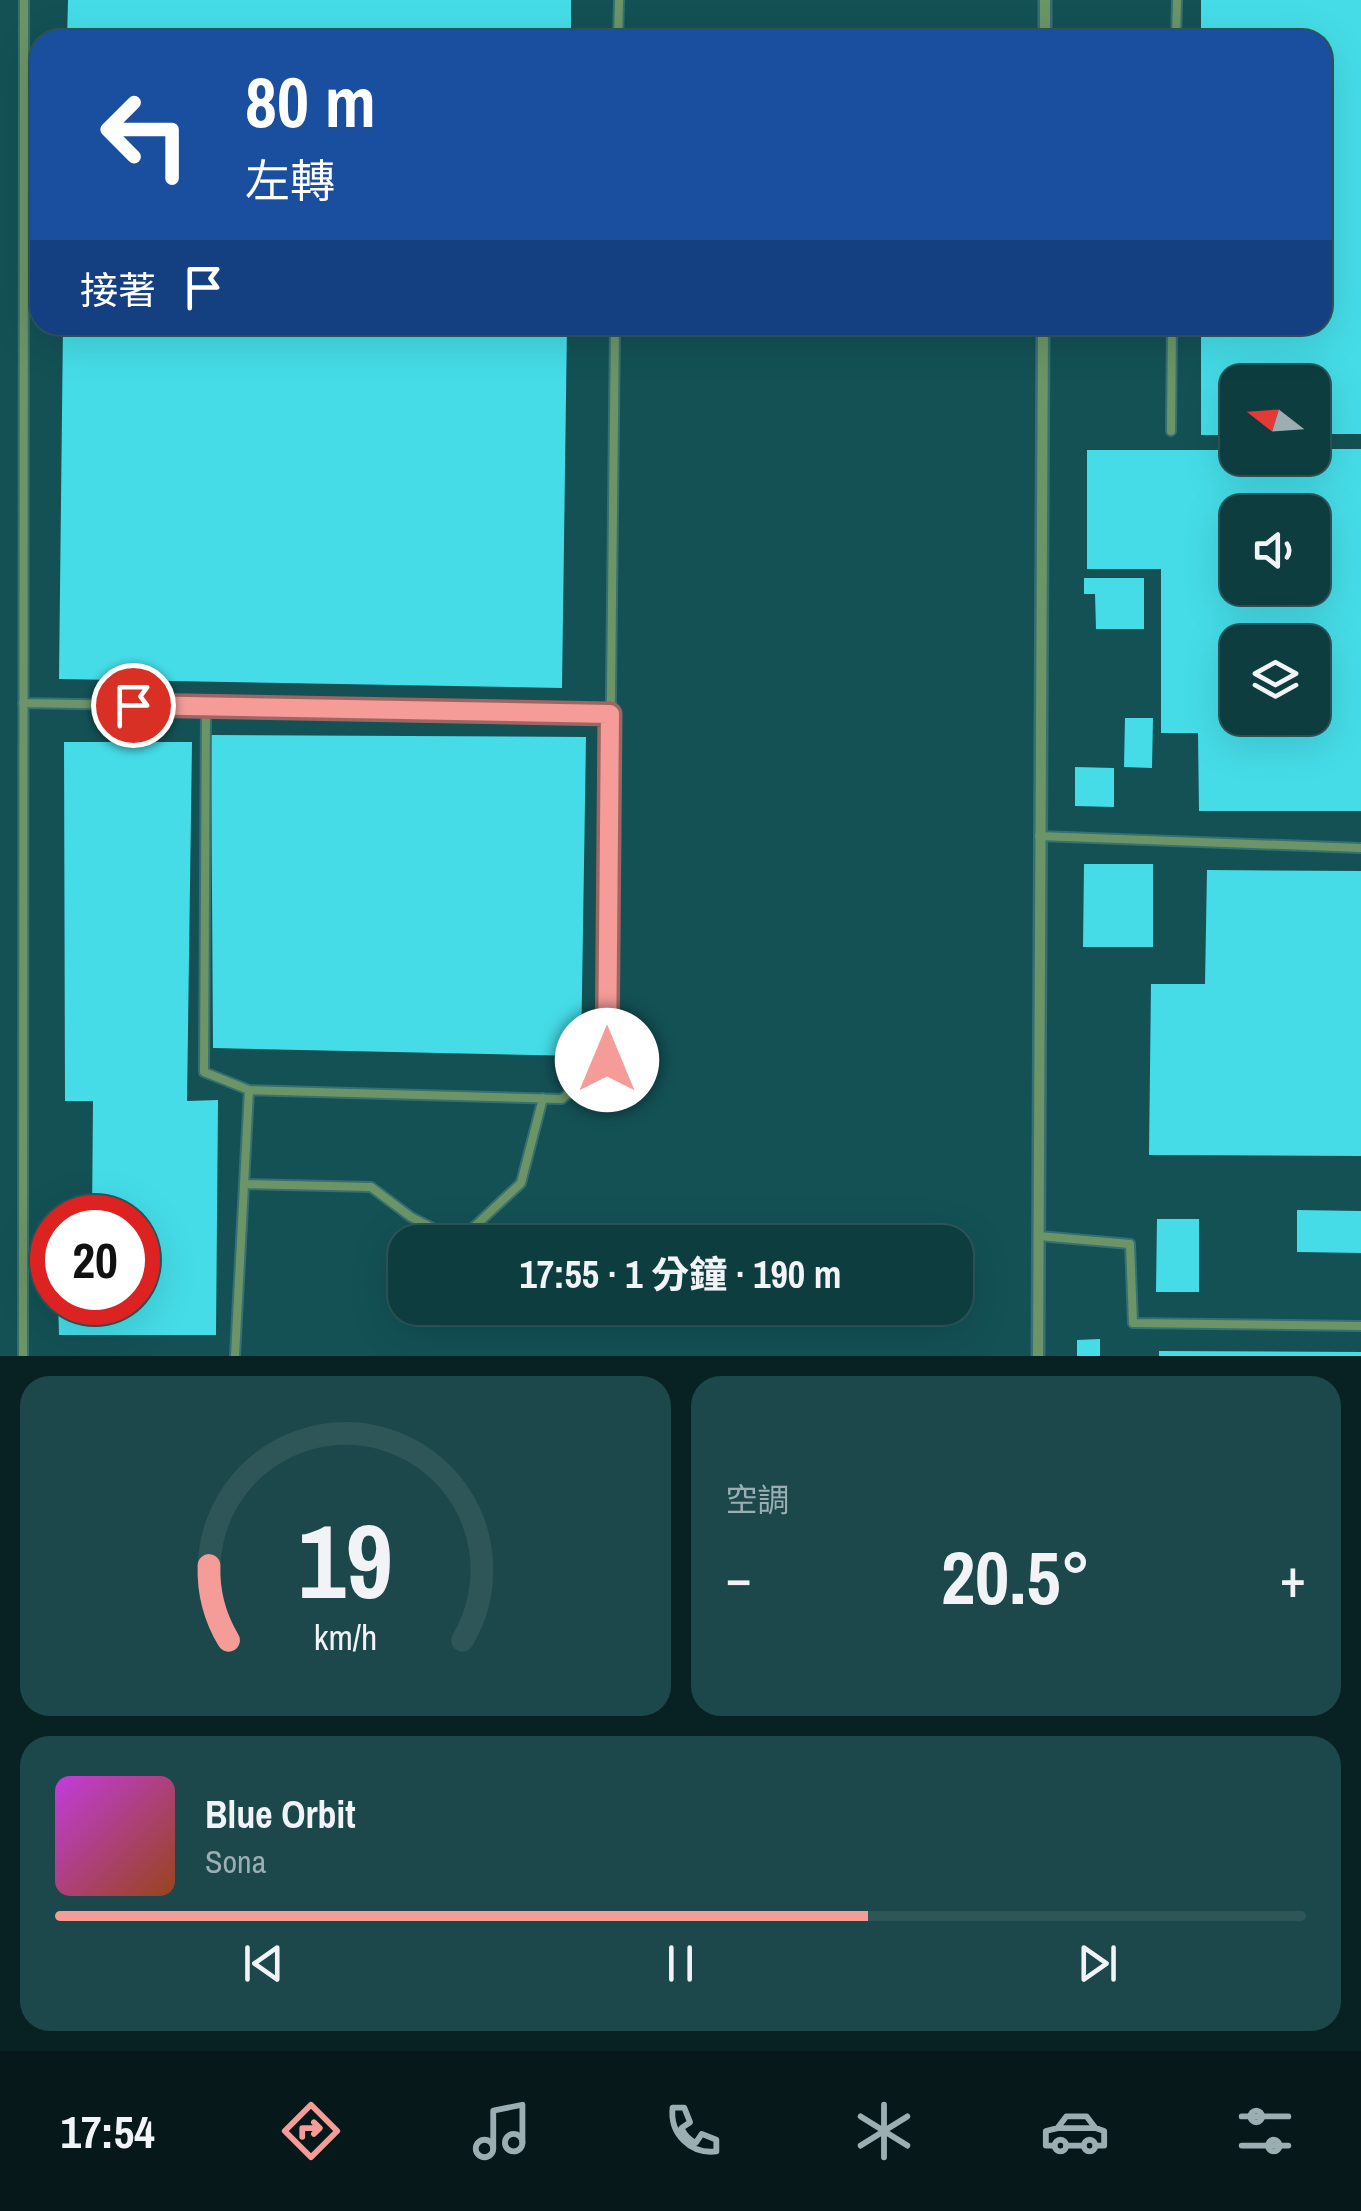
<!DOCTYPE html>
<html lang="zh-TW">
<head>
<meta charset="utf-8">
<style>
  body { margin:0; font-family:"Archivo Narrow","Noto Sans TC",sans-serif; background:#1c484b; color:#f1f3f6; height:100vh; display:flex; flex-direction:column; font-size:38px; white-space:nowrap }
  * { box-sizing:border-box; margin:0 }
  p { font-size:32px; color:#9baeb1 }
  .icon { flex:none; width:55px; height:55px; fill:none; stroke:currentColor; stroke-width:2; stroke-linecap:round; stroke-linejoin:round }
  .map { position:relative; height:1356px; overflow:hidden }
  .drawer { display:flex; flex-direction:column; gap:20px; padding:20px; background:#082223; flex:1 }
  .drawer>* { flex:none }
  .hud { position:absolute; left:30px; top:30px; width:1302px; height:305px; border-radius:30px; box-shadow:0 10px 40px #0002,0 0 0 2px #2e5659; background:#1a4fa0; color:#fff; overflow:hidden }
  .needle { width:65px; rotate:287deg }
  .fabs { position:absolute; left:1220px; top:365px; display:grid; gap:20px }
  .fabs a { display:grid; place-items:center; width:110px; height:110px; border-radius:20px; background:#0e3d40; box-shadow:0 10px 40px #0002,0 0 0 2px #2e5659; font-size:50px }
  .speed { position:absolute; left:30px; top:1195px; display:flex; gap:20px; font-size:50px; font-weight:700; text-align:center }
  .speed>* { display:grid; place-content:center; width:130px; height:130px; border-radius:50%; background:#0e3d40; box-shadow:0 10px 40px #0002,0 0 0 2px #2e5659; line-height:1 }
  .speed .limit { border:15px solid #d22; background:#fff; color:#111 }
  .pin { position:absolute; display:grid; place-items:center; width:85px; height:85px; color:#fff; margin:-42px; border:5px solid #fff; border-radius:50%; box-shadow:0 2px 10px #0007 }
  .me { position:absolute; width:110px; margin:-55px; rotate:0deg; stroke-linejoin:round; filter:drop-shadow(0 0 8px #0008) }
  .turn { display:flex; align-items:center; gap:35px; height:210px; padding:0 50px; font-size:45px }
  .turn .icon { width:130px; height:130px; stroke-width:2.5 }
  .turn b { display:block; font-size:70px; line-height:85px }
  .then { display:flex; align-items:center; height:95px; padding:0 50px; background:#0003; gap:20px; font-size:38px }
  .big { font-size:75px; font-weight:700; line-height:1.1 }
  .drawer .widget { flex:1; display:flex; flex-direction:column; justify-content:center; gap:15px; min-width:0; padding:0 35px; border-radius:30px; background:#1c484b }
  .drawer .dial { align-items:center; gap:0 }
  .dial svg { height:260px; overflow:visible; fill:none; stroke:#2e5659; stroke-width:7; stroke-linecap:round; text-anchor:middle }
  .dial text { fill:#f1f3f6; stroke:none }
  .song { display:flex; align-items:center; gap:30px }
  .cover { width:120px; height:120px; border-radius:15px; background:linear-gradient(135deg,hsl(290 70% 55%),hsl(20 70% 35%)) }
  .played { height:10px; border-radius:5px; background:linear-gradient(90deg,#f59b98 65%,#2e5659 65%) }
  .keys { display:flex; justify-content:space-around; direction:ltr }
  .heat { display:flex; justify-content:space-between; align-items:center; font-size:55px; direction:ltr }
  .drawer .tiles { flex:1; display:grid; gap:20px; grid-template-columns:1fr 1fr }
  .widget:last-child { grid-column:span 2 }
  .trip { position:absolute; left:388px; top:1225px; width:585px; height:100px; border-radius:30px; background:#0e3d40; box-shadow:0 10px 40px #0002,0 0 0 2px #2e5659; font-weight:700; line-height:100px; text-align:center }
  .dock { display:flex; height:160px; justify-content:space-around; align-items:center; background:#06181a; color:#9baeb1 }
  .dock .icon { width:70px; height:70px }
  .dock .on { color:#f59b98 }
  .dock b { font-size:45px; color:#f1f3f6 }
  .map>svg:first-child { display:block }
  .building { fill:#45dce7; fill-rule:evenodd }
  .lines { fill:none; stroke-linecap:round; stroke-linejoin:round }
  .service-casing { stroke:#386f72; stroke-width:12 }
  .minor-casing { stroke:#386f72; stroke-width:15 }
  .service { stroke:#6b9566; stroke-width:8 }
  .minor { stroke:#6b9566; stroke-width:10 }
  .route-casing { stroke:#9f6563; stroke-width:25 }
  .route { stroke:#f59b98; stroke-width:18 }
</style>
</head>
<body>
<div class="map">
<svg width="1361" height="1356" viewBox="0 0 1361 1356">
  <rect width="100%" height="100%" fill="#135155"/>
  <path class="building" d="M68 0H571V40H67Z
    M1201 0H1361V434H1312V382H1238V435H1201V325H1322V40H1201Z
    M63 325H567L562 688 59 679Z
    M1312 449H1361V811H1199L1198 733H1161V569H1087V450H1238V458H1312ZM1238 512H1312V588H1238ZM1238 642H1312V718H1238Z
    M1084 578H1144V629H1096L1095 594H1084Z
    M1125 718H1153L1152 768 1124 767Z
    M211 735 586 737 581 1056 213 1048Z
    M64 742H192L187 1101 218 1100 216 1335H59L58 1302H138V1218H92L93 1101H65Z
    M1075 767 1114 768V807L1075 806Z
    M1084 864H1153V947H1083Z
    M1207 870 1361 871V1156L1149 1155 1151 984H1205Z
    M1297 1210 1361 1211V1253L1297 1252Z
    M1157 1219H1199V1292H1156Z
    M1100 1339V1356H1077V1340Z
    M1159 1351 1361 1352V1356H1159Z"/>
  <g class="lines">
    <defs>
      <path id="service" d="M618 40 619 0
        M1176 40 1177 0
        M1171 431 1172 325
        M23 703 610 714
        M206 707 204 1072 249 1090
        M1039 836 1361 848
        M244 1184 371 1187 411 1217 459 1241 521 1183 543 1098
        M1039 1236 1130 1244 1133 1323 1361 1326
        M23 1356 24 0
        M235 1356 249 1090 562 1099 607 1060 615 325"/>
      <path id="minor" d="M1045 40V0
        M1038 1356 1043 325"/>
    </defs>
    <use href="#service" class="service-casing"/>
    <use href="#minor" class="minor-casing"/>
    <use href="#service" class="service"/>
    <use href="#minor" class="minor"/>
  </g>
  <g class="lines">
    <defs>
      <path id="route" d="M133 705 610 714 607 1060"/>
    </defs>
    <use href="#route" class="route-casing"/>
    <use href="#route" class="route"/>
  </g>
</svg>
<div class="fabs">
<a><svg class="needle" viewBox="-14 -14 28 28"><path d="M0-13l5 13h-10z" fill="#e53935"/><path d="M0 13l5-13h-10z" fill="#9baeb1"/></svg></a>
<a><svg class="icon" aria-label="sound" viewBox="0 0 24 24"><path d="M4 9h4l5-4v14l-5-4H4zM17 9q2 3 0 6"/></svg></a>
<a><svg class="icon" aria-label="layers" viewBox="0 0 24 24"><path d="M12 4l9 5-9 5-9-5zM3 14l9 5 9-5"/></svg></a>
</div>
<div class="speed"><div class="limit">20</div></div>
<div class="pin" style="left:133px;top:705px;background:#d93025"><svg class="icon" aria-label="arrive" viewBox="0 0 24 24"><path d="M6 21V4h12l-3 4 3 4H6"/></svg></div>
<svg class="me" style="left:607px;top:1060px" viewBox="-20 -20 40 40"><circle r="19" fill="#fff"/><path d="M0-13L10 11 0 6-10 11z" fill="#f59b98"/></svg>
<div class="trip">17:55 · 1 分鐘 · 190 m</div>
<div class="hud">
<div class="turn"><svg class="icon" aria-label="left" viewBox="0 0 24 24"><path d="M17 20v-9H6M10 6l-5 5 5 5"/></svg><div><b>80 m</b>左轉</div></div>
<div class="then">接著<svg class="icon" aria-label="arrive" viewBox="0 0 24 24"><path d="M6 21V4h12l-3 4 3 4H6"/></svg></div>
</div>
</div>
<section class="drawer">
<div class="tiles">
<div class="widget dial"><svg viewBox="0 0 100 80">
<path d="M14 69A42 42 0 1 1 86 69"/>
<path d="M14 69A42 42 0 0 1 8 46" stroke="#f59b98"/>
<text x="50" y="56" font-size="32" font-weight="700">19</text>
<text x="50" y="72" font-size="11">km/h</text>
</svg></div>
<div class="widget"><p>空調</p>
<div class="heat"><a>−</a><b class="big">20.5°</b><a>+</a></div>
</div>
<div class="widget">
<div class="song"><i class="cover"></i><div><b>Blue Orbit</b><p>Sona</p></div></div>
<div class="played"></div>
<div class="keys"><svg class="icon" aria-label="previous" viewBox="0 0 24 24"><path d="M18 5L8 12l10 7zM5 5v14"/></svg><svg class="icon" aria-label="pause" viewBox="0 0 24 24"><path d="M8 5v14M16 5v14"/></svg><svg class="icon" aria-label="next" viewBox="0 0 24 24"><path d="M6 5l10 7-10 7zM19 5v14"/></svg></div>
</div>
</div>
</section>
<nav class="dock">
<b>17:54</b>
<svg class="icon on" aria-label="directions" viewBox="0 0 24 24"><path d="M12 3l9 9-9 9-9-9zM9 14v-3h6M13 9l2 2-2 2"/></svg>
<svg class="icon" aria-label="music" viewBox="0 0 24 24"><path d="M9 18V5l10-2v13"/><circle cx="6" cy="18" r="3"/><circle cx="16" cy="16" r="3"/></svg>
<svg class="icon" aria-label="phone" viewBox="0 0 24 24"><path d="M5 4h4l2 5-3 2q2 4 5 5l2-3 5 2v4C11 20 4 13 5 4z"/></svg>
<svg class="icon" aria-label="climate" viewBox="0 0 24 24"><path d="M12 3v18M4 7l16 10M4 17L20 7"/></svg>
<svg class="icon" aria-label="car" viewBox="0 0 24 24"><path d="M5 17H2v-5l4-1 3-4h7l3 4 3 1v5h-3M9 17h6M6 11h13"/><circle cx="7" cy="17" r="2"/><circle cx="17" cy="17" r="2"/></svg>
<svg class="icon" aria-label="filters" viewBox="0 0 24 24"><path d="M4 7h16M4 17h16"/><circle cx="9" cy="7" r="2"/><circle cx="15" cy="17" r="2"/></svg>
</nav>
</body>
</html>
